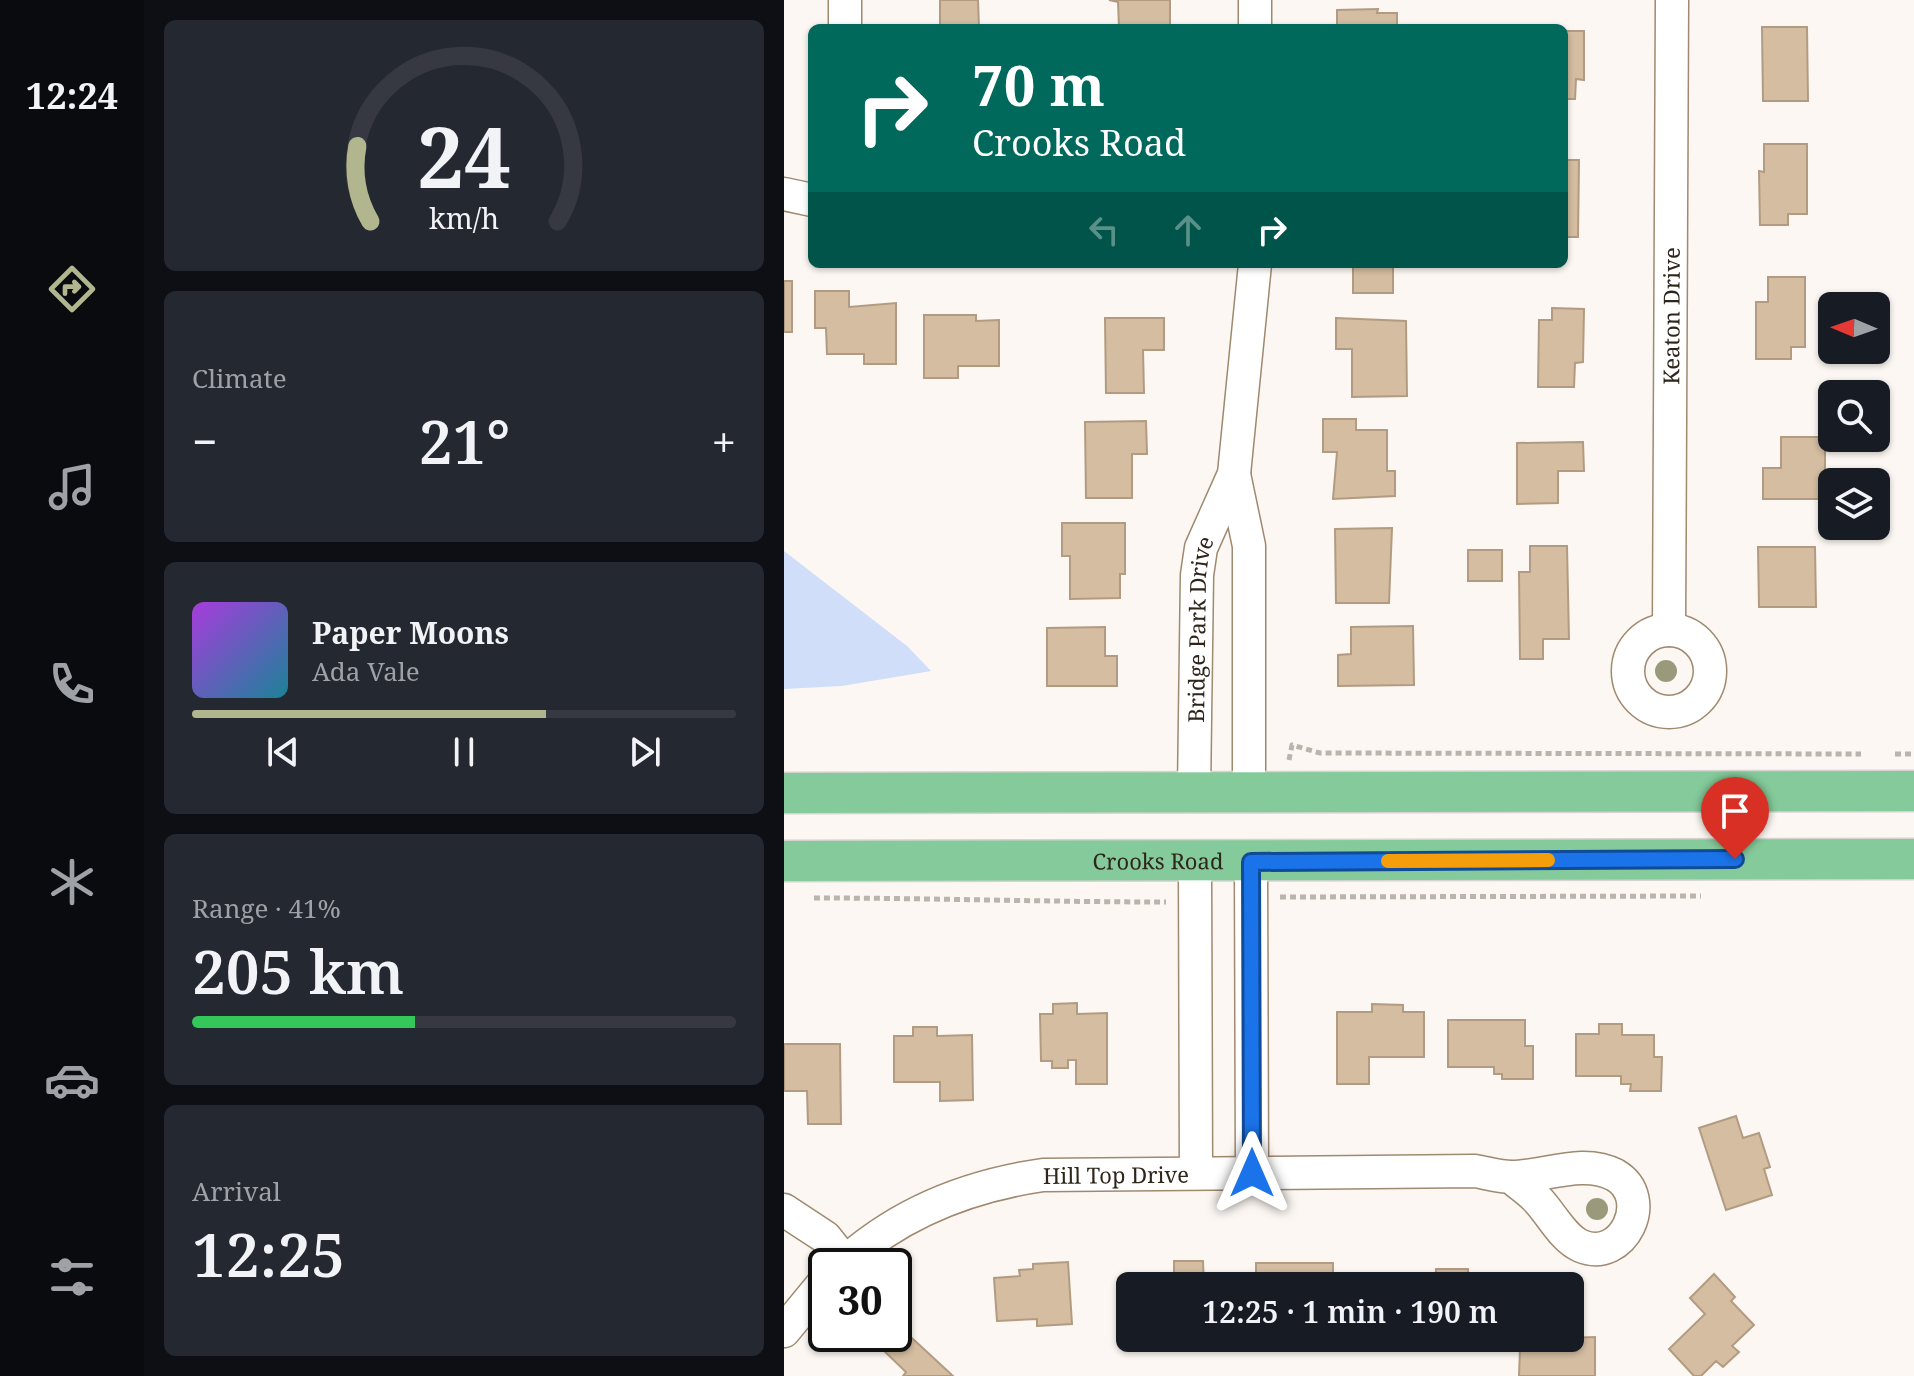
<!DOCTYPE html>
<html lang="en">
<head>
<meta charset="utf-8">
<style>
  body { margin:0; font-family:"Noto Serif",serif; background:#242831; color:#f1f3f6; height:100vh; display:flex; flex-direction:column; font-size:30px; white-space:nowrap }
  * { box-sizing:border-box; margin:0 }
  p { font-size:26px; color:#9ea1a6 }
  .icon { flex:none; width:44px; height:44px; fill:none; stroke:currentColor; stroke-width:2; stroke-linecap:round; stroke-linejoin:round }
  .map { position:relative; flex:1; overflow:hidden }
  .side { display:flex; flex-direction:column; gap:20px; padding:20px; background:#0d0f14; width:640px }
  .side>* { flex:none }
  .guide { position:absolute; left:24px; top:24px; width:760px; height:244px; border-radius:12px; box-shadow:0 2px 6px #0004; background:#00695c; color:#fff; overflow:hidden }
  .needle { width:52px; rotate:272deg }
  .fabs { position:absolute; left:1034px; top:292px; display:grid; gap:16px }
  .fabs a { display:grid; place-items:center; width:72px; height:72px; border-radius:12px; background:#171b24; box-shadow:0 2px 6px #0004; font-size:40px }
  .speed { position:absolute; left:24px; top:1248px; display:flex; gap:16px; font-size:40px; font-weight:700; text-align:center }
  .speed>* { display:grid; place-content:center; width:104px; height:104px; border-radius:50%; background:#171b24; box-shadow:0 2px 6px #0004; line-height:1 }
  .speed .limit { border:4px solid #111; border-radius:12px; background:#fff; color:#111 }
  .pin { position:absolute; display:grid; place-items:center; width:68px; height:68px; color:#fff; margin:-82px -34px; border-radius:50% 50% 50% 0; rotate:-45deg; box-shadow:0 0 8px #0007 }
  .pin .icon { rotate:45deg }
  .me { position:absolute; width:88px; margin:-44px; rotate:0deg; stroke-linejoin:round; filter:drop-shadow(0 0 6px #0008) }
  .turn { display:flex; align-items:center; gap:28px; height:168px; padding:0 32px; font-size:36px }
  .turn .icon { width:104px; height:104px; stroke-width:2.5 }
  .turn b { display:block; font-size:56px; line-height:68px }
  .lanes { display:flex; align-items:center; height:76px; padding:0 32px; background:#0003; justify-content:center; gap:40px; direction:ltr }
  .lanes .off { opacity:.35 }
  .big { font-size:60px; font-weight:600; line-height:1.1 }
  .side .widget { flex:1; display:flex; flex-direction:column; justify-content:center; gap:12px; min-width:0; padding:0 28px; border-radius:12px; background:#242831 }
  .side .dial { align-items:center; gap:0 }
  .dial svg { height:208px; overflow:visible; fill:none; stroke:#363941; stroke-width:7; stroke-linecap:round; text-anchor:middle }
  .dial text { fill:#f1f3f6; stroke:none }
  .song { display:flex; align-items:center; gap:24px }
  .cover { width:96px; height:96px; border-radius:12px; background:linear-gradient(135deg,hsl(280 70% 55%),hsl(190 70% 35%)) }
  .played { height:8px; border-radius:4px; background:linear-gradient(90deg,#b1b68e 65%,#363941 65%) }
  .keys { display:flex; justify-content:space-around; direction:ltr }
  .heat { display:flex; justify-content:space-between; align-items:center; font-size:44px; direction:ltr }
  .charge { height:12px; border-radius:6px; background:linear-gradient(90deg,#34c759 41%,#363941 0) }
  .trip { position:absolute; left:332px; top:1272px; width:468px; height:80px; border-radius:12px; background:#171b24; box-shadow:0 2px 6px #0004; font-weight:600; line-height:80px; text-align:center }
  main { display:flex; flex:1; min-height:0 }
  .tab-bar { display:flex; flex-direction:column; width:144px; justify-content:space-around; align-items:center; background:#090b0e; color:#9ea1a6 }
  .tab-bar .icon { width:56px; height:56px }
  .tab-bar .current { color:#b1b68e }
  .tab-bar b { font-size:36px; color:#f1f3f6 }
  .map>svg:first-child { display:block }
  .water { fill:#d0defa }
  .building { fill:#d4bda1; stroke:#b29b81; stroke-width:2 }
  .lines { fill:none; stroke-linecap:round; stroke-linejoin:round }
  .minor-casing { stroke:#9f896f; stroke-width:35 }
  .major-casing { stroke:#d5d4d1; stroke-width:43 }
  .path { stroke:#bab4ad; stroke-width:5; stroke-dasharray:6 4; stroke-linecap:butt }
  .minor { stroke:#fff; stroke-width:32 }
  .major { stroke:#85ca9a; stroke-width:40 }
  .tree { fill:#9b997b }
  .route-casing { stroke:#114b97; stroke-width:20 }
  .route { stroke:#1a73e8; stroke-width:14 }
  .slow { stroke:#f59e0b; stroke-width:14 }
  .labels { text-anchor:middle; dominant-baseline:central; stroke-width:7; stroke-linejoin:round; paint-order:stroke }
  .street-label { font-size:22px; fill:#2f261b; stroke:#fff }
</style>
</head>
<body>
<main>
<nav class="tab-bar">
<b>12:24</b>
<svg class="icon current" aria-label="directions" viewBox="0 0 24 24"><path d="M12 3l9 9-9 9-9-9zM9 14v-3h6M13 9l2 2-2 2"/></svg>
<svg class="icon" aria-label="music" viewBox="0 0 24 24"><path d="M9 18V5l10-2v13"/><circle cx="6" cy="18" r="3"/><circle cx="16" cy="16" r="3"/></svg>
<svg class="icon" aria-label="phone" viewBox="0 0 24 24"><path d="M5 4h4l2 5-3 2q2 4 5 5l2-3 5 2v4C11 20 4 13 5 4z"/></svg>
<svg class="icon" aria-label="climate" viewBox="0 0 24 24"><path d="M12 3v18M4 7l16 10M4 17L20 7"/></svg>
<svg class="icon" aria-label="car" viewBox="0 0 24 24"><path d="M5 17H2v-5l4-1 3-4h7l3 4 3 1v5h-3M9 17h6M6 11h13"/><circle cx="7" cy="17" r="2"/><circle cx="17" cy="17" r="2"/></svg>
<svg class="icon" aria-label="filters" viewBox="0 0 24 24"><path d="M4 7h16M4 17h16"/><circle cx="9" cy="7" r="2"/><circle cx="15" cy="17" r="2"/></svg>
</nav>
<section class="side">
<div class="widget dial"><svg viewBox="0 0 100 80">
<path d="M14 69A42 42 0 1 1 86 69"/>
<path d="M14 69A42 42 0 0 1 9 40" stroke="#b1b68e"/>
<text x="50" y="56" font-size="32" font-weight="700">24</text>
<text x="50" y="72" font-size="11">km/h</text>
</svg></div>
<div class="widget"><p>Climate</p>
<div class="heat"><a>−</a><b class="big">21°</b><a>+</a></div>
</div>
<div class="widget">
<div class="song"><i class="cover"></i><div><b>Paper Moons</b><p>Ada Vale</p></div></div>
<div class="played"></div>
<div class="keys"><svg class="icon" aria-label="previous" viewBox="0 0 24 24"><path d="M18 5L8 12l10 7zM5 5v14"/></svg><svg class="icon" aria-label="pause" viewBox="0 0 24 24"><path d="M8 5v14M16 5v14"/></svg><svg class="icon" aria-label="next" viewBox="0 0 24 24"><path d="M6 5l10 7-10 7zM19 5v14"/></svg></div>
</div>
<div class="widget"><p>Range · 41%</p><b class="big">205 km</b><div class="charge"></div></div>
<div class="widget"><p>Arrival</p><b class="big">12:25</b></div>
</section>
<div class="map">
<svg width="1130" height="1376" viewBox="0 0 1130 1376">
  <rect width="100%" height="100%" fill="#fcf7f2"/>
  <path class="water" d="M0 551 123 646 147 671 58 686 0 689Z"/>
  <path class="building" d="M156 0H194L195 28H156Z
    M325 0H386V28H335L334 2Z
    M594 9 593 13H613V28H553V10Z
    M978 27H1023L1024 101H979Z
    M780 31H800V80L792 79 791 99H780Z
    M980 144H1023V214H1004V225H976L975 171 980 172Z
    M780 160H795L794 237H780Z
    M569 264H609V293H569Z
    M984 277H1021V347H1007V359H972V302H984Z
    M0 281H8V332H0Z
    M31 291H65V307L112 303V364H80V354H43L42 328H31Z
    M768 308 800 309 799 362 791 363 790 387H754L755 320H768Z
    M140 315H192V321L215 320V366H174V378H140Z
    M321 318H380V350H359L360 393H322Z
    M552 318 622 321 623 396 568 397V349H552Z
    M539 419H572V430H603V471H611V496L549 499 553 452H539Z
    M362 421 363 454H348V498H302L301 422Z
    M997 437H1041V499H979V468H997Z
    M799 442 800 471H774V503L733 504V443Z
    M278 523H341V574H336V598L286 599V556H278Z
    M608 528 605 603H552L551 529Z
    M746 546H783L785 639H759V659H736L735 572H746Z
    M974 547H1031L1032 607H975Z
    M684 550H718V581H684Z
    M629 626 630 685 554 686V655L567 654V627Z
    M321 627V656H333V686H263V628Z
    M293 1003V1014L323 1013V1084H292V1060H284V1068H268V1061H257L256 1014H269V1004Z
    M588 1004 619 1005V1012H640V1057H585V1084H553V1012H588Z
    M664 1020H741V1046H749V1079H718V1074H710V1067H664Z
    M815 1024H838V1035H870V1057H878L877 1091H846L847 1084H837V1076H792V1034H815Z
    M129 1027H153V1036L188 1035 189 1100 156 1101V1082H110V1036H129Z
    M0 1044H56L57 1124H24L23 1091H0Z
    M952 1116 959 1138 975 1133 986 1167 980 1169 988 1195 942 1210 915 1128Z
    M390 1261H419L420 1286H390Z
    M284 1262 288 1324 253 1326V1319L213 1321 210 1278 236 1276 235 1270 249 1269V1264Z
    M472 1263H549V1286H472Z
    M652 1269H684V1286H652Z
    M930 1274 951 1297 947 1301 970 1325 948 1346 955 1352 939 1367 932 1361 917 1376H910L885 1349 921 1314 906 1298Z
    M599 1280 635 1281V1286H599Z
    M342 1296H346V1327H342Z
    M117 1328 142 1351 169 1376H119L122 1372 98 1349Z
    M811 1337V1376H735L736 1349 781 1350V1338Z
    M365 1338H419V1344H365Z
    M647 1338H679V1349H647Z"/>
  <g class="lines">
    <defs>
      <g id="minor">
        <path d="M471 0V28"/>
        <path d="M61 28V0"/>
        <path d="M0 194 28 200"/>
        <path d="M450 474 465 546V791"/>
        <path id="s1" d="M885 630 888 0"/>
        <circle cx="885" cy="671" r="41"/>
        <path id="s2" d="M410 791 413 575 417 548 450 474 471 264"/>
        <path d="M411 862 412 1173"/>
        <path d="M467 862 468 1173"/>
        <path d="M0 1210 41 1237 61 1262"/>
        <path id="s3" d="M57 1266C114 1213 183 1186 259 1175L691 1171C703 1173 716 1177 728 1177 760 1177 799 1158 831 1175 871 1198 839 1264 797 1246 778 1238 766 1211 751 1197 744 1190 735 1184 727 1177"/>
        <path d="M0 1331 42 1280"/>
      </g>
      <g id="major">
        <path d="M0 793 1130 791"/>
        <path id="s4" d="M0 861 1130 859"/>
      </g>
    </defs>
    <use href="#minor" class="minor-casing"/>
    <use href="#major" class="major-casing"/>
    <path class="path" d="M1111 754H1130
      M505 760 508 745 536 753 1077 754
      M496 897 917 896
      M30 898C147 898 268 902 382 902"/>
    <use href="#minor" class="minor"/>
    <use href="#major" class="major"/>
  </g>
  <g class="tree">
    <circle cx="882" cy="671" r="11"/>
    <circle cx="813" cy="1209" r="11"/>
  </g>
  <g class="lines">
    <defs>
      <path id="route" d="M468 1173 467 862 951 859"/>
    </defs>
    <use href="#route" class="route-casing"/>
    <use href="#route" class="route"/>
    <path class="slow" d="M604 861 764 860"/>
  </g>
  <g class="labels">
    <g class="street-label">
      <text stroke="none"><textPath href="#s1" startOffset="314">Keaton Drive</textPath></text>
      <text stroke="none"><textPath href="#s2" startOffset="162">Bridge Park Drive</textPath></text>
      <text stroke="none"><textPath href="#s4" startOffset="374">Crooks Road</textPath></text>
      <text stroke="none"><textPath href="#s3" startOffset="298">Hill Top Drive</textPath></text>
    </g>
  </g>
</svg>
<div class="fabs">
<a><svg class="needle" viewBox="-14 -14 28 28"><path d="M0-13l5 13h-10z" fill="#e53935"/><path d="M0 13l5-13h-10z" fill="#9ea1a6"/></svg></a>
<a><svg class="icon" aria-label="search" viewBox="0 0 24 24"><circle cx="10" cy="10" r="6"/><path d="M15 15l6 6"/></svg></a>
<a><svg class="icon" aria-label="layers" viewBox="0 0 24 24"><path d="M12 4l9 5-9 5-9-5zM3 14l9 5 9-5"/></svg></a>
</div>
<div class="speed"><div class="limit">30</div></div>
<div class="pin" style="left:951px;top:859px;background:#d93025"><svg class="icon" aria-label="arrive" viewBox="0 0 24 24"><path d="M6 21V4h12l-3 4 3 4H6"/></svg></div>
<svg class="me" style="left:468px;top:1173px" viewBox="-20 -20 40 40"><path d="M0-17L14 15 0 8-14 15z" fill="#1a73e8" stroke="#fff" stroke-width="4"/></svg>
<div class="trip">12:25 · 1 min · 190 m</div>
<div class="guide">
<div class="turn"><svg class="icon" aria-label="right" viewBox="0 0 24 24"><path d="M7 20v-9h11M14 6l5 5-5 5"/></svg><div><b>70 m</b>Crooks Road</div></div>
<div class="lanes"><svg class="icon off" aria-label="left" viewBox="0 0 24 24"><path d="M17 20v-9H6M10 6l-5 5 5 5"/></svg><svg class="icon off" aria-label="ahead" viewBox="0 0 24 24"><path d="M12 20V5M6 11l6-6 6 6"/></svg><svg class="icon" aria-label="right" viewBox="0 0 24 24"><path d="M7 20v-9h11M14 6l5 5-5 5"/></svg></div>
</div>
</div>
</main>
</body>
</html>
